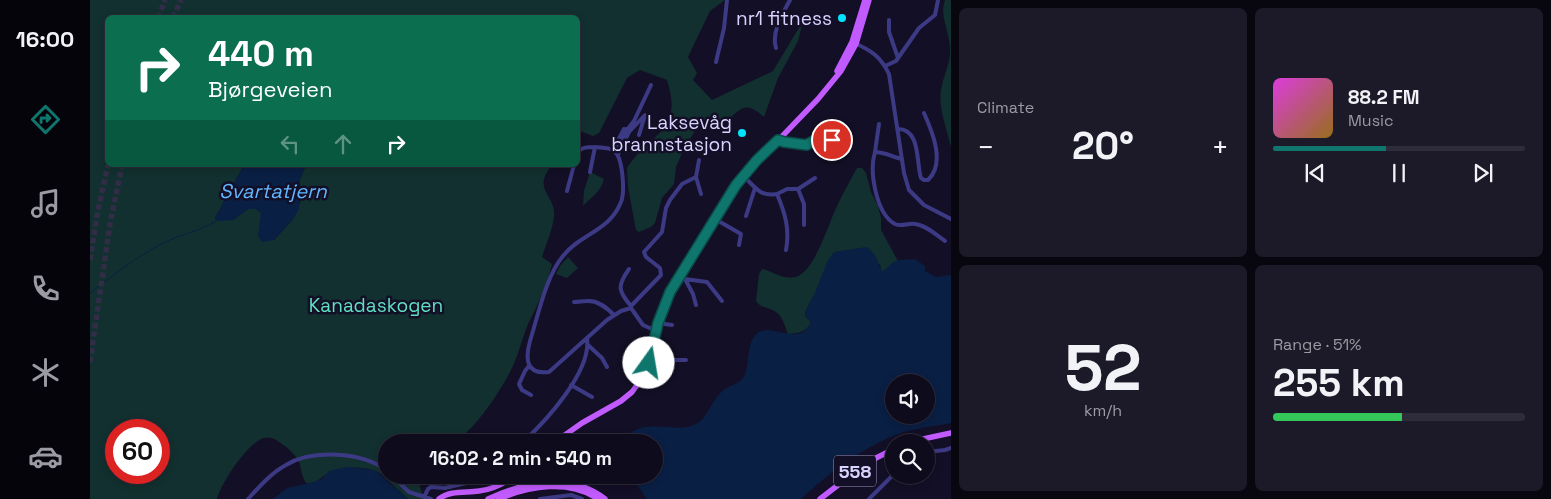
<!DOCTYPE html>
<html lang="en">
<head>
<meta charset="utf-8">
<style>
  body { margin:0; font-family:"Space Grotesk",sans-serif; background:#1c1929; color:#f1f3f6; height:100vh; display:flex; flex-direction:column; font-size:19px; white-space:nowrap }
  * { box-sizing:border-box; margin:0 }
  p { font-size:16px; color:#9b9ba3 }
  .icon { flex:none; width:28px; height:28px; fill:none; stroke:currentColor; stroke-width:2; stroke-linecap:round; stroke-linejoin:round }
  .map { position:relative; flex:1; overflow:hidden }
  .side { display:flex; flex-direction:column; gap:8px; padding:8px; background:#08060f; width:600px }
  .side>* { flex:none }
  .hud { position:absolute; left:15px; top:15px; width:475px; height:152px; border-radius:8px; box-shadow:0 2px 8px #0003,0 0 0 1px #2e2b3b; background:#0b6e4f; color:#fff; overflow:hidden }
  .controls { position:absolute; left:795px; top:374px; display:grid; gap:10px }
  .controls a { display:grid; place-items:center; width:50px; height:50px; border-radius:50%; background:#0e0b1c; box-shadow:0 2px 8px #0003,0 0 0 1px #2e2b3b; font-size:25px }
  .speed { position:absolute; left:15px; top:419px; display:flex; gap:10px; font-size:25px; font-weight:700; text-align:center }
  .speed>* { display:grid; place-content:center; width:65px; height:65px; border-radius:50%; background:#0e0b1c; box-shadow:0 2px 8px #0003,0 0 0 1px #2e2b3b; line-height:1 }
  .speed .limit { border:8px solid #d22; background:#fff; color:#111 }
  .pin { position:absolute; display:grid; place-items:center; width:42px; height:42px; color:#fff; margin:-21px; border:2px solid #fff; border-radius:50%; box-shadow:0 1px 5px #0007 }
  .me { position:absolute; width:55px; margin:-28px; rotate:13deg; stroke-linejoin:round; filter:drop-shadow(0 0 4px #0008) }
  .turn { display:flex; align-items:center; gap:18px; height:105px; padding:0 20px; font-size:22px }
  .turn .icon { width:65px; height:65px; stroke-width:2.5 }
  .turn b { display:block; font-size:35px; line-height:42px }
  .lanes { display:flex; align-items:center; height:48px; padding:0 20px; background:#0003; justify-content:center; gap:25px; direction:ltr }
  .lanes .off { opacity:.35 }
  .big { font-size:38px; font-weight:700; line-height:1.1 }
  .side .card { flex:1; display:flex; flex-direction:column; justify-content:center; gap:8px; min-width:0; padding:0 18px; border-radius:8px; background:#1c1929 }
  .side .dial { align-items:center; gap:0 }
  .dial b { font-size:65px; line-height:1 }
  .song { display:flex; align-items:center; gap:15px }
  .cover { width:60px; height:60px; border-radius:8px; background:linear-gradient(135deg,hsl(300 70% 55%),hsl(40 70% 35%)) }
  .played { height:5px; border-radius:2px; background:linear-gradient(90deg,#0f766e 45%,#2e2b3b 45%) }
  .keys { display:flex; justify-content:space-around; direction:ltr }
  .heat { display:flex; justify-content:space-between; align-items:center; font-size:28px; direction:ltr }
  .charge { height:8px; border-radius:4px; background:linear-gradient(90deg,#34c759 51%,#2e2b3b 0) }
  .side .tiles { flex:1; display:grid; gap:8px; grid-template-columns:repeat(2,1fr) }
  .trip { position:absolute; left:288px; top:434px; width:285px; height:50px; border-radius:25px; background:#0e0b1c; box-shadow:0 2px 8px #0003,0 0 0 1px #2e2b3b; font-weight:700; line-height:50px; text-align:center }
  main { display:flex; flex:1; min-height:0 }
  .dock { display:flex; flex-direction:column; width:90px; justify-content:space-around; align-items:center; background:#06040b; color:#9b9ba3 }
  .dock .icon { width:35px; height:35px }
  .dock .selected { color:#0f766e }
  .dock b { font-size:22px; color:#f1f3f6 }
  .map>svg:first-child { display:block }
  .green { fill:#12302f; fill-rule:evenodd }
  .water { fill:#0a1f44; fill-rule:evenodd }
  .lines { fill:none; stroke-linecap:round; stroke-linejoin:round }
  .stream { stroke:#0a1f44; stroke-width:1 }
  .primary-tunnel { stroke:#312d47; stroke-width:5.5; stroke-dasharray:5.5 3; stroke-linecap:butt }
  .minor { stroke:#3d3a85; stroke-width:4 }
  .primary { stroke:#c25bff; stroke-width:5.5 }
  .route-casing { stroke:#0a4d48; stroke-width:12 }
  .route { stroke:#0f766e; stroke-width:9 }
  .poi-dot { fill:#00e5ff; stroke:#130f26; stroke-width:2 }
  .labels { text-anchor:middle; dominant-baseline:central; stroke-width:5; stroke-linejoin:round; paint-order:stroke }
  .shield { fill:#130f26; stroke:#9e99be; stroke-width:1 }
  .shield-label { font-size:18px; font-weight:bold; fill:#d9d4ff }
  .poi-label { font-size:19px; fill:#d9d4ff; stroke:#130f26; text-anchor:end }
  .park-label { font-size:19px; fill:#5fe0c0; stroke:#130f26 }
  .water-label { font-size:20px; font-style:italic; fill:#62b6ff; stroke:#130f26 }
</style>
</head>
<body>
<main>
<nav class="dock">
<b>16:00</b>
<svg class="icon selected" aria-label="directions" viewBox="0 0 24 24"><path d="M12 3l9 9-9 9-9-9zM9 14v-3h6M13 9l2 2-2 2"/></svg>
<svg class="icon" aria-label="music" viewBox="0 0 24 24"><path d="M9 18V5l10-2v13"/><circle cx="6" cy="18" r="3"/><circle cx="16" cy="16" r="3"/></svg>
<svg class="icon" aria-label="phone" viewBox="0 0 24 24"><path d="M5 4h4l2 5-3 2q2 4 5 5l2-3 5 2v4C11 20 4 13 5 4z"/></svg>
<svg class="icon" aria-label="climate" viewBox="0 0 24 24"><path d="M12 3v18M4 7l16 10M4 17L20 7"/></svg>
<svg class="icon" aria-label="car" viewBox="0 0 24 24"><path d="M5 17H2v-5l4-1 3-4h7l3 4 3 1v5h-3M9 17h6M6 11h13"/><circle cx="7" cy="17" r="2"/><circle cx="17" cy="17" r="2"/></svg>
</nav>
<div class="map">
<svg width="861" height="499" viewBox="0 0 861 499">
  <rect width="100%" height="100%" fill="#130f26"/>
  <path class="green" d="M0 0H635L620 11 598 57 607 73 603 80 622 100 683 71 713 21 708 41 688 78 674 117C649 94 649 119 626 125 621 127 616 124 610 124L595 146 586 167 584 184 572 198 565 223 561 227 549 232 546 230 538 187 537 168C560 132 594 133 577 80L550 70 537 78 509 133 503 136 490 131 488 132V18H18V165H154L125 218 143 220 158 209H166L171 213 184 240 203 219 210 202V179L216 165H462C441 191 466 194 464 216 463 229 456 244 452 257L462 264C457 285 448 305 438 324 433 336 430 349 425 361 417 382 384 433 363 442H296V475H326L334 499H318L291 474C276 465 252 466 237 474 229 478 227 485 216 483 212 476 211 471 210 464 208 457 198 448 192 444 187 440 181 436 174 438 158 442 131 483 127 499H0ZM26 430H69V472H26Z
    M855 0H861V147C857 129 848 108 851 90 853 76 861 63 860 49 860 32 849 16 855 0Z
    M767 168H772L776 173 781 192 788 206 791 218V230L808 261 804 262 793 272 791 271 790 264 724 295 715 312V316L721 322C716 333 708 333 698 334 695 327 693 317 686 312 679 307 671 309 666 301L669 274 672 269C683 271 692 280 705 277 724 274 739 222 747 206 753 193 760 181 767 168Z
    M500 172 514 179C511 192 501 197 493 206L494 191Z
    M478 257 488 268 477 278 466 274 470 266Z"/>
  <path class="water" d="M154 165H216L210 179 209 209 203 219 184 240 172 242 168 236 171 213 166 209H158L143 220 126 221 125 218Z
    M776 247C786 252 788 263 792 272L804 262 810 260 825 259 835 266V271L846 277 861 275V423C845 426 827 428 811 433 774 446 740 472 711 499H557L540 475H564V442H531C553 412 588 438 609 422 618 416 623 397 635 389 642 384 652 384 655 374 660 361 656 340 669 332 683 323 710 348 721 322L715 316V312L724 295 738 260 744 252ZM804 382H836V415H804Z
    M256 467 270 468 286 471 318 499H183L197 488 220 483 232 479 239 471Z"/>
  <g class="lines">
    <path class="stream" d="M0 293C25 274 51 253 80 240 96 233 112 230 126 221
      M389 480 412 481
      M421 482 440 475"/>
    <path class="primary-tunnel" d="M68 18 75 0
      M83 18 91 0
      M0 260 8 210 18 165
      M0 362 20 224 32 165"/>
    <path class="minor" d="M799 20V32L808 58
      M764 43C781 50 791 57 799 74L814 173 819 190 834 205 861 219
      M686 48C681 32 693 13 700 0
      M626 62 634 28 637 0
      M795 66 806 61 829 28 845 15 848 0
      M808 129C831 129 826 163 831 178L834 180H838C856 163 842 131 834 113
      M688 140 696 143 717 145 720 143 738 138 748 145
      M523 150 534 129 537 130 544 121 561 85
      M488 152C492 147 498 147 505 147 511 148 519 147 524 151 533 157 535 192 531 202 519 232 491 233 473 256 456 276 448 316 440 341 435 359 436 375 459 372L517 320 531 311 541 308 553 325 566 331
      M526 152 528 146 537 130 539 132 555 115 549 135
      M785 152 789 124
      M528 154 539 132
      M812 159C802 157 795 152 785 152 779 171 786 214 805 224 812 227 817 223 825 224 836 225 846 235 855 241
      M500 172 505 147
      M653 176C666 187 669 197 687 194 695 213 700 229 696 250
      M606 177 611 194
      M708 189 714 204V225
      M477 191 484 165
      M687 194 697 189H708L725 178
      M656 216 665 188
      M625 219 651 234 649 245
      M539 269C527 286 528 291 541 306
      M589 276 595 279 617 282 632 301
      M595 279 603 294 606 305
      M484 302C489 302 492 301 497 301 508 300 517 308 524 315
      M541 306 571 275 570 268 556 257 554 252 572 232 576 208 580 200 592 184 606 177 609 160
      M568 323 582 325
      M498 345 512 358 517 367
      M561 355 583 360H596
      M439 366 435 371 429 384 432 390 441 395
      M481 385 502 397
      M433 442C456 421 502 371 497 338
      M836 452 855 450 861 448
      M301 475 319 492 341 499
      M334 497 338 489 341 487 355 488 376 483 398 475
      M158 499C169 487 181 473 196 465 222 449 272 452 296 470
      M450 499 481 495 492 499
      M779 499 804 474"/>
    <path class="primary" d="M747 71 762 42 775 0
      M465 442 492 423 531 401 542 392 550 381 559 363 572 310 589 276 650 180 728 99 751 71 766 44 779 0
      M819 442 861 433
      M349 499C360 490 375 493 389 491 402 490 415 483 426 475
      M398 499C435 482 481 472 515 499
      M409 499C439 486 479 479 508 499
      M730 499 778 462 804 449"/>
  </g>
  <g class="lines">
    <defs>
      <path id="route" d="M559 363 568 323 580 292 646 185 667 160 688 140 694 142 717 145C722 140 735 137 742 140"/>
    </defs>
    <use href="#route" class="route-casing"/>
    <use href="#route" class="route"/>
  </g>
  <g class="poi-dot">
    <circle cx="752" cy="18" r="5"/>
    <circle cx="652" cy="133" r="5"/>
  </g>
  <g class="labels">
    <rect class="shield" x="744" y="455.5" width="42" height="31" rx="4"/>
    <g class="shield-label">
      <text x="765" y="471">558</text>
    </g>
    <g class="poi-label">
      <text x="742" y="18">nr1 fitness</text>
      <text x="642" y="122">Laksevåg<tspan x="642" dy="22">brannstasjon</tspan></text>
    </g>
    <g class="park-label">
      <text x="286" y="305">Kanadaskogen</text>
    </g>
    <g class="water-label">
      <text x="183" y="191">Svartatjern</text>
    </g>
  </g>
</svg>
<div class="controls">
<a><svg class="icon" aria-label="sound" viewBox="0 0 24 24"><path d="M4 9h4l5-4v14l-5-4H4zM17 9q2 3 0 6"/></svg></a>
<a><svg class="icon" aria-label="search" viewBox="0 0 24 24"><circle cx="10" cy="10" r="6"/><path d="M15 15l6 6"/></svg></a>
</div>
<div class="speed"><div class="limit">60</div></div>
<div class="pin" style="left:742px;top:140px;background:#d93025"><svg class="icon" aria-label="arrive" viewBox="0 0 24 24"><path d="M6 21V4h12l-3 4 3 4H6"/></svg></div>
<svg class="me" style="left:559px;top:363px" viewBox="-20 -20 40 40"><circle r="19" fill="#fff"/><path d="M0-13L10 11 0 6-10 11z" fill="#0f766e"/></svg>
<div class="trip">16:02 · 2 min · 540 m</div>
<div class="hud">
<div class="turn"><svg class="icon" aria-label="right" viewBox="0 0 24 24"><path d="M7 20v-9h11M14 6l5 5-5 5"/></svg><div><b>440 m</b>Bjørgeveien</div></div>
<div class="lanes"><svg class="icon off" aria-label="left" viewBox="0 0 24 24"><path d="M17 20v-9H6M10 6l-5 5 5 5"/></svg><svg class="icon off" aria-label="ahead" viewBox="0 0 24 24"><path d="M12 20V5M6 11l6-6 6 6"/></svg><svg class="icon" aria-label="right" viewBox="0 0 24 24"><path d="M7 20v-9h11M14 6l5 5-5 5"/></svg></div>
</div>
</div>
<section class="side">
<div class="tiles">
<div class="card"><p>Climate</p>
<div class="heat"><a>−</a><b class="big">20°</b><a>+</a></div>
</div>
<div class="card">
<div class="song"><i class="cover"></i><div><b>88.2 FM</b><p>Music</p></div></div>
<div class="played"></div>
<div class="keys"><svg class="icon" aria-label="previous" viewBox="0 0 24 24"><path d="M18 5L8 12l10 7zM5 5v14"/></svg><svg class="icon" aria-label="pause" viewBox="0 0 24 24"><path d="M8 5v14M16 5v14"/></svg><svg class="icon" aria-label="next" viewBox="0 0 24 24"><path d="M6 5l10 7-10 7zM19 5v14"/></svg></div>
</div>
<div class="card dial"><b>52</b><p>km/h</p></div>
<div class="card"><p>Range · 51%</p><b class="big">255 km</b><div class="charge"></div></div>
</div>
</section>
</main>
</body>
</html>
